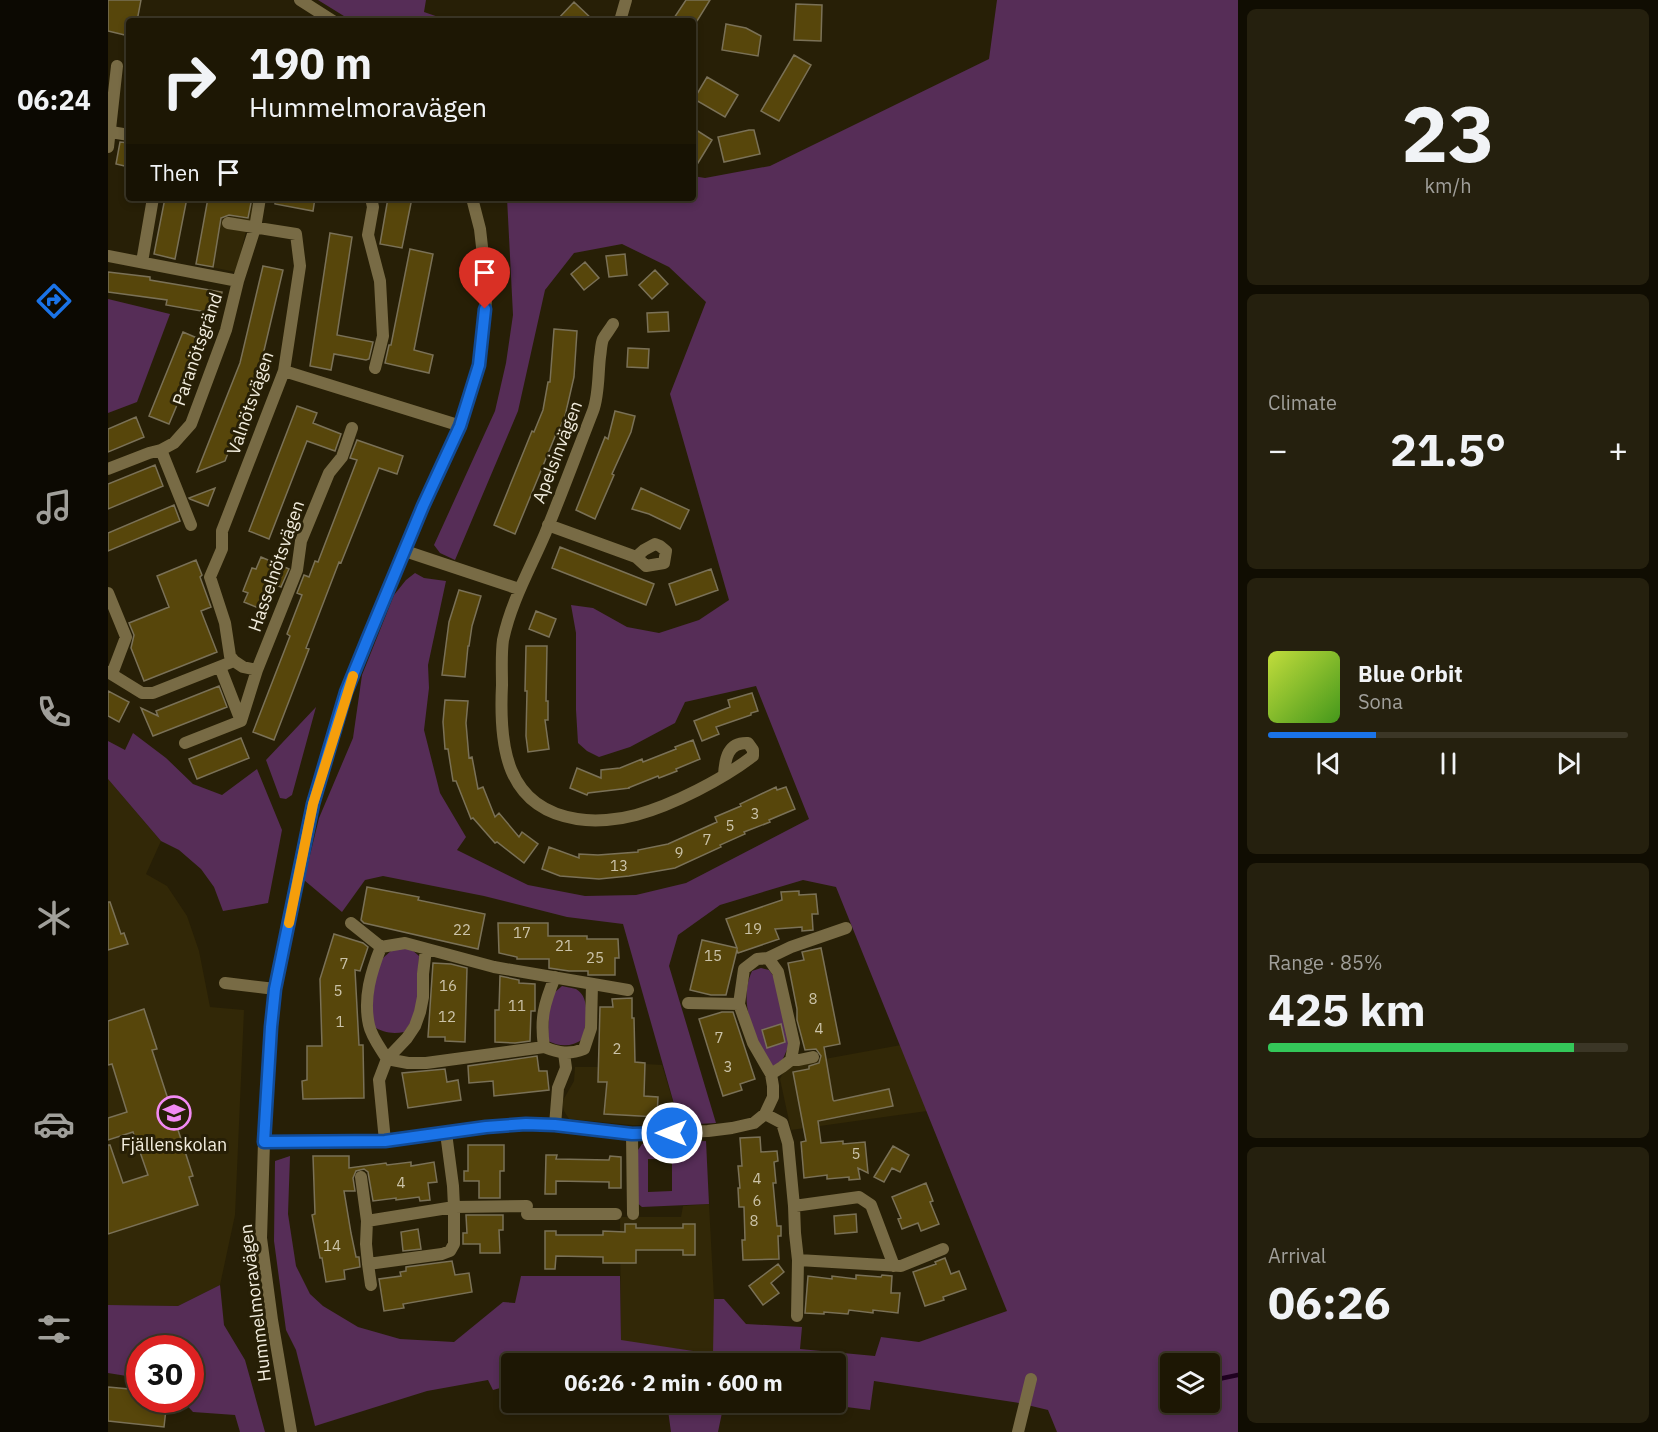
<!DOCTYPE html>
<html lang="en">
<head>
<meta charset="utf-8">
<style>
  body { margin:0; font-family:"IBM Plex Sans",sans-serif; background:#25200e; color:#f1f3f6; height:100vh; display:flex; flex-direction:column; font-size:22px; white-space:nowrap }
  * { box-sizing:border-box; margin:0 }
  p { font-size:20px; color:#a09f9a }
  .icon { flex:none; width:33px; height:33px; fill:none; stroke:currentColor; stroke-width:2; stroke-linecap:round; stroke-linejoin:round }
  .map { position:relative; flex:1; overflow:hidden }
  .side { display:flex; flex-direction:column; gap:9px; padding:9px; background:#100d02; width:420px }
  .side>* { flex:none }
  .top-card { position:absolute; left:18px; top:18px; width:570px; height:183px; border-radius:6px; box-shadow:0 3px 9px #0003,0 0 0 2px #3b3626; background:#1d1704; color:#f1f3f6; overflow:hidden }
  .fabs { position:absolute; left:1052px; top:1353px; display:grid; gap:12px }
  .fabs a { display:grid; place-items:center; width:60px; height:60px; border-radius:6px; background:#1d1704; box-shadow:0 3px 9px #0003,0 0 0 2px #3b3626; font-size:30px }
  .speed { position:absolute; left:18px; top:1335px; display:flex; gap:12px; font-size:30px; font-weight:700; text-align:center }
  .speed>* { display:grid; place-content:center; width:78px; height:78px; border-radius:50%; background:#1d1704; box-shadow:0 3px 9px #0003,0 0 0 2px #3b3626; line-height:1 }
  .speed .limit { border:9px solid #d22; background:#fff; color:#111 }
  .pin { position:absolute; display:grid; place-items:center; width:51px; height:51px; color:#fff; margin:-62px -26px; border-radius:50% 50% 50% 0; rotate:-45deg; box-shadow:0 0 6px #0007 }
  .pin .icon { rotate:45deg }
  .me { position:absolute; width:66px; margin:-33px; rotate:270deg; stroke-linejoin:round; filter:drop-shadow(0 0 4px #0008) }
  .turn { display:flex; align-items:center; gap:21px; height:126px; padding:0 24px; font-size:27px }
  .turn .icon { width:78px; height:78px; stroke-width:2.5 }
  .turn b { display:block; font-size:42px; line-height:51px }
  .then { display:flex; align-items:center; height:57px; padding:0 24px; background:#0003; gap:12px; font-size:22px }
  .big { font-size:45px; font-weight:700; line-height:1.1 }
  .side .tile { flex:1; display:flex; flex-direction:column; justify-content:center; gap:9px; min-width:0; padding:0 21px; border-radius:9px; background:#25200e }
  .side .dial { align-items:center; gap:0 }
  .dial b { font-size:78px; line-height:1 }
  .song { display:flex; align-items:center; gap:18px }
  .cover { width:72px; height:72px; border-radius:9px; background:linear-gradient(135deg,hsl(70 70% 55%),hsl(100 70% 35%)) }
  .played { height:6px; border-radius:3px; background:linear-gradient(90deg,#1a73e8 30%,#3b3626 30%) }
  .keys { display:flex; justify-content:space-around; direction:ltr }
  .heat { display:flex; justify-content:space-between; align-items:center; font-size:33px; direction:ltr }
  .charge { height:9px; border-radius:4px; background:linear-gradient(90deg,#34c759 85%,#3b3626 0) }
  .trip { position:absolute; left:393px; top:1353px; width:345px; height:60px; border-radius:6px; background:#1d1704; box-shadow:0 3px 9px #0003,0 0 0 2px #3b3626; font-weight:700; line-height:60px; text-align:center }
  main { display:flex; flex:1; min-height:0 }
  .dock { display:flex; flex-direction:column; width:108px; justify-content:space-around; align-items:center; background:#0c0902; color:#a09f9a }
  .dock .icon { width:42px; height:42px }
  .dock .current { color:#1a73e8 }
  .dock b { font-size:27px; color:#f1f3f6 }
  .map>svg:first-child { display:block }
  .built { fill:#322807; fill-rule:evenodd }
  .green { fill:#562d57; fill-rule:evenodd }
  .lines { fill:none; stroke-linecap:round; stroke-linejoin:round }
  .stream { stroke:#1f0120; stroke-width:4.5 }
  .building { fill:#57460b; stroke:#7a7157; stroke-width:1.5 }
  .minor { stroke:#786b45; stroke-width:12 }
  .tertiary { stroke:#786b45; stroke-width:12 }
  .route-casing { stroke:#114b97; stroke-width:15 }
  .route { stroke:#1a73e8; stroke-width:10 }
  .slow { stroke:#f59e0b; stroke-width:10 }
  .labels { text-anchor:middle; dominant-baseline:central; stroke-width:6; stroke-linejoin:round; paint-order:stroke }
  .number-label { font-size:15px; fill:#cbc3a9 }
  .street-label { font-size:18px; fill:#f2edde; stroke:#271f06 }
  .poi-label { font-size:18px; fill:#f2edde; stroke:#271f06 }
</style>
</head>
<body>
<main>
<nav class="dock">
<b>06:24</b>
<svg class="icon current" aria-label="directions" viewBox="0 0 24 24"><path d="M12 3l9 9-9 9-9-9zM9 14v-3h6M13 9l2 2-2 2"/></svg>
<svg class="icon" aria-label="music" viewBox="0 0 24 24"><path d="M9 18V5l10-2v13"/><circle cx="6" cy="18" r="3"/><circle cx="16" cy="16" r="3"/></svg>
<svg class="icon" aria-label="phone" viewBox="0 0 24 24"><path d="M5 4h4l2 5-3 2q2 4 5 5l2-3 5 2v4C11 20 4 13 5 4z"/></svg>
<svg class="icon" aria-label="climate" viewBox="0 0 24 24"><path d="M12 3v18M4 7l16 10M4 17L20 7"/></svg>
<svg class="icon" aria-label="car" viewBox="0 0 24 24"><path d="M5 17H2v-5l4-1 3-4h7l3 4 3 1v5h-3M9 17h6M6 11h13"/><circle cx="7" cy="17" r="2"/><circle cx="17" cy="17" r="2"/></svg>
<svg class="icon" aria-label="filters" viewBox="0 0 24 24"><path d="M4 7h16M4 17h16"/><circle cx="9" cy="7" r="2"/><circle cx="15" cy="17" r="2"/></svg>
</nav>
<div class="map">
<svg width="1130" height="1432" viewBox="0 0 1130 1432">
  <rect width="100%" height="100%" fill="#271f06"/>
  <path class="built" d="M100 198H147L143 222 138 231 128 272 88 264Z
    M0 779 53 841 38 874 59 886 79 916 91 951 102 1007 136 1010 127 1215 112 1285 70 1306 0 1305Z
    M793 1045 819 1111 683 1130 672 1079 676 1071 684 1065Z
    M490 1061 554 1065 572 1125H524L461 1119 456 1111 454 1102 466 1081 467 1067H490Z
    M601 1204 606 1299V1354L513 1341 512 1217H573L575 1206ZM517 1224H527L528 1228H575V1224H587V1255H575V1250H528L517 1263Z"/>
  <path class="green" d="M210 0H318L316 12 342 21H244Z
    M889 0H1130V1432H949L940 1410 911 1403 766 1381 762 1410 707 1403 728 1402V1364H553L434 1357 416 1363 404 1364 403 1385 385 1390 380 1380 319 1391 207 1426 188 1350 178 1330 166 1241 167 1161 182 1156 180 1214 188 1266 202 1294 215 1306 250 1327 292 1339 346 1342 395 1302 407 1303 413 1276H512L513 1340 605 1354 606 1299H616L638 1324 694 1327 692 1349 767 1356 773 1337 811 1342 899 1311 728 887 695 880 612 905 570 935 561 966 608 1123 572 1125 515 924 459 917 376 896 275 876 257 880 234 912 196 880 211 818 245 738 254 675 286 595 298 580 307 573 316 578 338 581 320 665 321 688 316 730 332 793 358 837 349 850 420 885 477 896 528 895 578 883 701 819 648 686 577 702 567 723 522 747 491 757 479 751 470 743 468 710V633L463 605 485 608 519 627 551 633 591 620 621 600 562 394 598 302 561 267 514 244 466 253 437 290 410 411 347 560 332 553 326 545 387 411 398 363 405 315 399 198H585V176L597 178 662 166 881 59ZM1062 1364H1101V1402H1062Z
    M0 299 62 314 29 402 0 413Z
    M208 707 184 795 178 799 172 798 158 760Z
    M25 733 58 758 85 784 114 795 149 769 174 830 160 903 115 911 106 887 93 869 71 850 53 841 0 779V741L17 750Z
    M287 948 303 949 311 956 309 1008 303 1022 296 1032C285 1034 275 1033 265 1026 263 1005 264 980 273 961 276 956 282 952 287 948Z
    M653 968 661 970 669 981 682 1043 673 1063 662 1069C648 1039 629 1003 644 971Z
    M454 986C458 987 464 988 468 989 484 998 477 1026 475 1039 464 1047 452 1047 440 1041L441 1002 446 993Z
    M598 1141 601 1204 534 1207 528 1202V1153L534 1144ZM540 1159H564V1191L540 1192Z
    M112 1285 116 1325 137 1360 157 1432H132L127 1415 85 1412 74 1400H82V1348H32L31 1378 0 1373V1305L70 1306Z
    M559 1403H616L610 1432H563Z"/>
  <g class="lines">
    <path class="stream" d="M1101 1381 1130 1375
      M1056 1389 1062 1388"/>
  </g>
  <path class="building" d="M0 0H33L29 21H21V36L0 31Z
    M578 0H602L589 21H564Z
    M466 2 486 21H448Z
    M688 4 714 5 713 41 686 40Z
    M618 24 638 28 653 36 650 56 614 50Z
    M686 55 703 65 671 121 653 111Z
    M599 77 630 95 617 117 586 99Z
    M585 128 604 140 585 171Z
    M641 130H646L652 154 616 162 610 137Z
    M12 142 21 143V167L8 164Z
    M57 198H79L67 259 46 254Z
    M100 198H144L140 218 121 215 113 218 105 267 88 264Z
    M167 198H207L205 211 167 204Z
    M280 198H304L294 248 272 244Z
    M222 233 244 237 229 335 265 342 261 359 258 360 226 354 223 370 202 366Z
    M302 249 325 254 306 350 325 355 321 373 277 363 281 345H283Z
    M517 254 519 275 501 277 498 256Z
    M477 262 491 278 476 290 463 274Z
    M155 266 175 270 150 376 117 461 89 472 132 363Z
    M547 270 560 284 544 299 531 285Z
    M0 272 42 277V280L114 292 110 314 58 305 59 300 0 292Z
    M560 312 561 331 540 332 539 313Z
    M446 329 469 331 466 377 457 416 449 435 448 434 407 534 386 525 424 431 426 432 435 410 440 382H442Z
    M75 332 96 341 61 424 41 416Z
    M520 348 541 349 540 368 519 367Z
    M189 406 209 413 205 423 233 434 227 451 199 441 161 539 141 531Z
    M507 411 527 416 523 432 504 474 506 475 487 519 468 510 497 437 500 439Z
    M28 417 36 437 0 452V429Z
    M249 440 295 456 289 474 271 468 233 563 231 562 198 648 201 649 166 740 145 732 182 636 179 634 194 595 189 593 196 575 201 577 207 561 210 562 249 460 242 458Z
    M47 465 55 486 0 509V484Z
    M107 488 100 506 82 499 81 498Z
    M533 488 581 510 572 529 541 514 524 509Z
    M66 505 72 521 0 551V533Z
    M452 547 546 584 538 605 444 568Z
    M153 557 181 569 173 587 163 583 153 609 136 602 140 593 135 591 144 568 148 569Z
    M88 560 94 575 92 577 103 607 93 611 109 652 36 681 23 648 26 635 21 623 61 607 49 576Z
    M603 569 610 590 568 605 561 584Z
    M351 590 373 596 364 626 361 646H360L357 677 334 675 341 622Z
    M428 611 448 619 441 637 421 629Z
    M418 646H439L438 701H440V720H437L441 749 420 752 418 736 419 691H417Z
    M111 686 119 707 45 736 33 708 50 716 48 711Z
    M0 691 21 702 11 722 0 716Z
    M644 693 650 711 643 713V715L608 727 611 734 594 741 586 721 622 707 620 700Z
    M337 700 360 701 358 723 361 758 364 757 370 789 375 787 387 817 391 813 411 837 414 832 430 844 416 863 389 842 387 843 365 818 363 819 348 781H345L340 749H337L335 722Z
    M133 738 141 758 89 779 81 759Z
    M585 740 592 759 568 769 569 771 551 778 550 776 520 788H522L480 793 479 795 462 788 469 768 493 778V770L512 768 534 759 535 762 568 749 567 747Z
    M668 787 669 790 678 787 687 809 661 820 662 822 636 832 637 834 612 845 613 847 567 868 521 876 491 879 452 876 434 869 441 847 471 858V854L490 855 530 852V850L560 844 609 822 607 817 633 806 632 804Z
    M259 887 311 897 310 900 377 914 370 949 256 923 253 920Z
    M691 891V895L708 894 710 914H704L705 930 694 931V927L667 929 671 939 630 953 629 950 618 995H603L582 990 594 940 629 948 618 919 674 900 673 892Z
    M0 902H2L13 934 16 933 20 944 0 950Z
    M390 923H440V936H479V939H510L511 958H507V975H480V971H461L441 968V959H409V957L391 953Z
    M226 934 255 943 260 947 252 971 247 970 251 1045H255L256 1098 195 1099 194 1081 199 1080V1046H214L212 979Z
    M713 948 732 1044 716 1047 725 1100 726 1101 781 1089 785 1106 710 1121 713 1143 735 1141V1144L757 1142 760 1173 750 1168 752 1179 741 1180V1177L719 1179V1175L696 1178 693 1142 698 1141 685 1072 701 1069V1066L711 1063 713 1056 708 1049 697 1050 689 1020V1009L680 963 696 960 694 952Z
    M325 963 343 964 359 968 357 1042 337 1041V1037H320Z
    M392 976 411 980V983L427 984V1011H423L422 1041 407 1043 387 1042V1010H391Z
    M524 998V1018H526L527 1062 537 1063 536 1096 550 1097 549 1117 496 1114 499 1082H490L492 1007H505L504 999Z
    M36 1009 49 1049 44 1050 85 1176 81 1177 90 1205 0 1234V1145H2L15 1183 40 1175 25 1132 0 1140V1118L19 1112 4 1064 0 1065V1021Z
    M614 1012H625L647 1079 632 1084 634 1090 615 1096 591 1019Z
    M673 1024 677 1042 659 1048 654 1030Z
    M429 1056 431 1071H439L441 1090 386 1096 385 1081 361 1083 360 1066Z
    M337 1069 339 1082 350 1080 353 1100 300 1108 294 1073Z
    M652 1137 653 1152 669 1151 670 1161 666 1162 668 1183H665L669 1226H673V1236H670L671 1259 635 1260 634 1240H637L636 1207H631L630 1188H632L630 1166H634L632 1138Z
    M360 1145H396V1171H392V1198H371V1181H356V1171H360Z
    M785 1146 801 1155 792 1172 784 1168 776 1182 766 1177Z
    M438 1155H449L448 1159 501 1160 502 1156 513 1157V1188H501V1182L448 1181V1194H437Z
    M205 1156H241V1168L278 1163 279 1165 303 1162V1166L326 1162 329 1182 320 1183 322 1200 312 1201 311 1197 288 1200V1198L265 1201 260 1172 256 1169 248 1171 245 1178 247 1191H236L243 1233 248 1257H251L252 1267 236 1270 237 1279 218 1282 214 1258H212L204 1215 207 1214Z
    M818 1183 825 1201 822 1202 831 1224 813 1231 810 1223 794 1229 790 1219 793 1218 784 1197Z
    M748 1214 749 1232 727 1234 726 1216Z
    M358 1215H395V1230H391L392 1253H372V1244H355V1233H359Z
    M517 1224H528V1228H575V1224H587V1255H575V1250H528V1263H495V1257L448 1256 447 1269H437V1231H448V1235H495V1231L517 1232Z
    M310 1229 313 1249 295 1251 293 1232Z
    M837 1258 843 1274 851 1271 858 1289 835 1297 836 1300 817 1306 805 1272 828 1264 827 1262Z
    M344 1261 347 1275 361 1273 364 1292 295 1304 296 1308 276 1311 271 1279 293 1276 292 1272 298 1271V1267Z
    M670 1264 676 1272 663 1283 671 1293 655 1305 641 1286Z
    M748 1275 773 1277 774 1275 784 1276 783 1293H792L790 1313 765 1310V1313L741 1310 740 1314 716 1312V1314L697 1313 700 1276 724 1279V1276L748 1279Z
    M0 1387 32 1390V1400H59L56 1427 0 1421Z"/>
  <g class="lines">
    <path class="minor" d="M512 21 518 0
      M3 132 21 135
      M0 147 9 66
      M263 198 265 207 260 235 272 281 275 336 267 368
      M120 223 188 234 192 266 176 371 114 531V549L102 577 117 623 122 656 126 661 135 667 149 670
      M0 256 130 281
      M34 262 45 198
      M505 324C502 329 498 334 495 339 493 344 493 351 492 357 490 374 491 395 485 411 469 452 454 493 437 534 422 569 403 602 395 640 393 654 394 671 394 685 391 745 397 808 469 819 487 822 510 820 528 815 565 805 615 779 645 756V750L640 743C620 742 617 758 616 775
      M176 371 353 426
      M53 450 66 443 83 424 118 330 130 281 147 228 152 198
      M0 469 41 453 53 450 83 525
      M440 525 528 557 538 566 556 563 558 551 552 546 547 544 536 550 528 557
      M297 551 411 589
      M0 593 18 637 4 674
      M0 672 34 693H45L126 661
      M133 721 149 670 189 570 193 541 221 473 234 457 244 428
      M77 743 133 721 112 667
      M243 923 273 947 297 943 386 967 520 990
      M273 947C263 972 255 998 261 1025 263 1036 273 1049 279 1059
      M660 958 683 947 738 928
      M117 983 167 989
      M580 1003 631 1004
      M436 1047C432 1018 436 1004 447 977
      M279 1059 300 1063H318L436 1047C451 1053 461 1055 476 1049L483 1028 484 984
      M663 1074 674 1067 683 1060H691L705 1057
      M657 1114 674 1123 680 1143 686 1206 687 1233 690 1260 689 1316
      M447 1125 450 1088 458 1068 456 1053
      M338 1133 345 1186 346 1207 419 1206
      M524 1134 525 1214
      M277 1141 271 1080 279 1059 299 1038 307 1026 312 1012 315 997V974L318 949
      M156 1142 277 1141 378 1127 418 1124 447 1125 524 1134 600 1131 624 1128 646 1123 657 1114 665 1097V1086L663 1074 645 1043 631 1004 636 969 649 959 660 958 670 972 686 1043 683 1060
      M253 1177 259 1221 258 1244 260 1264 334 1254 342 1251 346 1244V1207L259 1221
      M686 1206 751 1197 763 1205 786 1266
      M419 1214H508
      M690 1260 793 1266 835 1249
      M260 1264 263 1285
      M910 1432 923 1379"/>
    <path class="tertiary" d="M192 0 225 21
      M183 1432 164 1320 153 1238 156 1142 163 1027 167 989 205 804 238 692 315 506 353 426 371 365 379 291 372 229 364 198"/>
  </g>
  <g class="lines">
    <defs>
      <path id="route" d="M377 309 371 365 352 426 315 506 260 638 238 692 205 804 167 989 163 1027 156 1142 277 1141 378 1127 418 1124 447 1125 524 1134 564 1133"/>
    </defs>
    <use href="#route" class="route-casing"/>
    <use href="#route" class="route"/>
    <path class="slow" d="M181 923 205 804 245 676"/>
  </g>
  <defs>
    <symbol id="school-ring" viewBox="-11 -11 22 22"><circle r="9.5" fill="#271f06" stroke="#f28af3" stroke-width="1.5"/><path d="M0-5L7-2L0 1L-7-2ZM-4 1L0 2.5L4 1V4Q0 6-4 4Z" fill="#f28af3"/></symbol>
  </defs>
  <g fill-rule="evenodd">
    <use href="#school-ring" x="47" y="1094" width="38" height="38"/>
  </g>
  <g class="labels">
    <g class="number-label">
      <text x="647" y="813">3</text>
      <text x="622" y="825">5</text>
      <text x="599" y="839">7</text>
      <text x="571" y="852">9</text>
      <text x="511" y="865">13</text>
      <text x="645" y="928">19</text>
      <text x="354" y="929">22</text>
      <text x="414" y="932">17</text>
      <text x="456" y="945">21</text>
      <text x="605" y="955">15</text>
      <text x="487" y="957">25</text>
      <text x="236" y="963">7</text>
      <text x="340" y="985">16</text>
      <text x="230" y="990">5</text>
      <text x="705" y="998">8</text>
      <text x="409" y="1005">11</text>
      <text x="339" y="1016">12</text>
      <text x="232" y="1021">1</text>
      <text x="711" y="1028">4</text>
      <text x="611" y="1037">7</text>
      <text x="509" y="1048">2</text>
      <text x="620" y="1066">3</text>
      <text x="748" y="1153">5</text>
      <text x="649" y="1178">4</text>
      <text x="293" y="1182">4</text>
      <text x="649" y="1200">6</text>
      <text x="646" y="1220">8</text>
      <text x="224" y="1245">14</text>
    </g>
    <g class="street-label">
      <text transform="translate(89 349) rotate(-71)">Paranötsgränd</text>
      <text transform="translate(142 403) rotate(-71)">Valnötsvägen</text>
      <text transform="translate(449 452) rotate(-69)">Apelsinvägen</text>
      <text transform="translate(168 566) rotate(-71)">Hasselnötsvägen</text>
      <text transform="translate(147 1303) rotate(-97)">Hummelmoravägen</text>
    </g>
    <g class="poi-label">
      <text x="66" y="1144">Fjällenskolan</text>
    </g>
  </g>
</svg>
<div class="fabs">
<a><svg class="icon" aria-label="layers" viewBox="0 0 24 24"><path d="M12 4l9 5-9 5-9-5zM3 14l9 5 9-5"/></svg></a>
</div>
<div class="speed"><div class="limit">30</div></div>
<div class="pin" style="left:377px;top:309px;background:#d93025"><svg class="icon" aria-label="arrive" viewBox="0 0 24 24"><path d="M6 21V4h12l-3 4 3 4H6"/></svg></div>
<svg class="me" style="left:564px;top:1133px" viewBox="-20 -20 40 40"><circle r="17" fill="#1a73e8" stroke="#fff" stroke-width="3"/><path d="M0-11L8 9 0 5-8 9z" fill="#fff"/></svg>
<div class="trip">06:26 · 2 min · 600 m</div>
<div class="top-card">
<div class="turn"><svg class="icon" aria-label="right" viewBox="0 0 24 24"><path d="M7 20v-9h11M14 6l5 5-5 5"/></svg><div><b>190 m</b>Hummelmoravägen</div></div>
<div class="then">Then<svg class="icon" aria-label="arrive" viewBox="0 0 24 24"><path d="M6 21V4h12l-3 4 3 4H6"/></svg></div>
</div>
</div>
<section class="side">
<div class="tile dial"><b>23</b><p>km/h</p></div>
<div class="tile"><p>Climate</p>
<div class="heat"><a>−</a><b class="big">21.5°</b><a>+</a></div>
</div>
<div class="tile">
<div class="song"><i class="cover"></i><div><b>Blue Orbit</b><p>Sona</p></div></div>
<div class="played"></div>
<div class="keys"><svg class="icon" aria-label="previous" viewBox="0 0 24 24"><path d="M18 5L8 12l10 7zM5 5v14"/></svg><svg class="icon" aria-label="pause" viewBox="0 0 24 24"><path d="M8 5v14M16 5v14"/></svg><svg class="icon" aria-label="next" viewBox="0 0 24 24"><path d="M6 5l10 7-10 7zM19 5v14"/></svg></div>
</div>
<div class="tile"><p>Range · 85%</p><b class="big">425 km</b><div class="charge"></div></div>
<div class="tile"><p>Arrival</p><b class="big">06:26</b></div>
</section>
</main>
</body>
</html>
